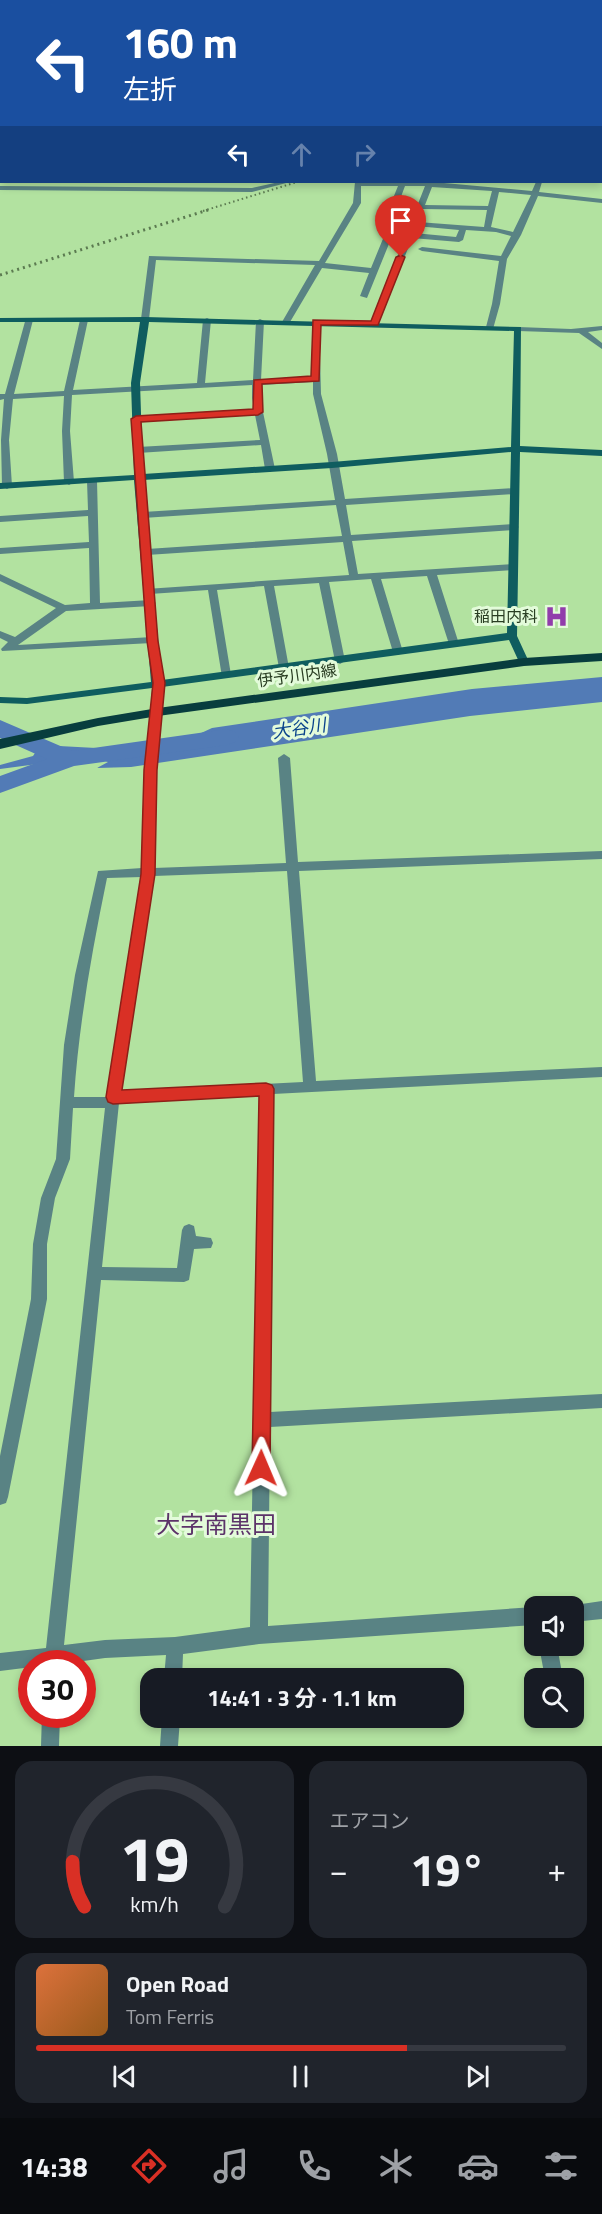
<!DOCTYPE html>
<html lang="ja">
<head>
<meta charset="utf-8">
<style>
  body { margin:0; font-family:"Titillium Web","Noto Sans JP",sans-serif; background:#20242c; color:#f1f3f6; height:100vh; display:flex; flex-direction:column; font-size:22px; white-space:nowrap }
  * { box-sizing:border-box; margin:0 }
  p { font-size:20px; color:#9ea1a6 }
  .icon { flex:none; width:33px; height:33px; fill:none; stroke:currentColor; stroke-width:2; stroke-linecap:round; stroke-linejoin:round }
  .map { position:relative; height:1746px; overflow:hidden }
  .panel { display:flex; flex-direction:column; gap:15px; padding:15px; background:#0d0f14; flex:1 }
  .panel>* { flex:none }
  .hud { position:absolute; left:0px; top:0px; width:603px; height:183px; box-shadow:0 3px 9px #0003; background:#1a4fa0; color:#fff; overflow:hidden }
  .tools { position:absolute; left:524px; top:1596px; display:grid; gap:12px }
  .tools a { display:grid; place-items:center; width:60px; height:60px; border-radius:12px; background:#171b24; box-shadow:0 3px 9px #0003; font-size:30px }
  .speed { position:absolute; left:18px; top:1650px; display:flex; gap:12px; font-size:30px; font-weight:700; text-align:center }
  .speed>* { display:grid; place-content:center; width:78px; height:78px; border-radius:50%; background:#171b24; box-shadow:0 3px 9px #0003; line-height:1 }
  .speed .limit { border:9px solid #d22; background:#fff; color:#111 }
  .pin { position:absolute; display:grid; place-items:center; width:51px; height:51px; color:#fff; margin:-62px -26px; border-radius:50% 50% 50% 0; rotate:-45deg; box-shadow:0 0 6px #0007 }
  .pin .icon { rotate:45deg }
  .me { position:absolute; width:66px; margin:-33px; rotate:1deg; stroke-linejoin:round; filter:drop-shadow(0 0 4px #0008) }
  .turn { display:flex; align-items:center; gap:21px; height:126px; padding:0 24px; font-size:27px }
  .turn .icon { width:78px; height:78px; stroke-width:2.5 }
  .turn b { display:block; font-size:42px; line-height:51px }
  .lanes { display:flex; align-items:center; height:57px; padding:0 24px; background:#0003; justify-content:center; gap:30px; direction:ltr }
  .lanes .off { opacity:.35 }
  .big { font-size:45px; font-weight:700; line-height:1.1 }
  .panel .tile { flex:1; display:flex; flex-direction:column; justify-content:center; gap:9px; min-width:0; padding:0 21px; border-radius:18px; background:#20242c }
  .panel .dial { align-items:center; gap:0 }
  .dial svg { height:156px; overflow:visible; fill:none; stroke:#363941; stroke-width:7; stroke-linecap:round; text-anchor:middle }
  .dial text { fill:#f1f3f6; stroke:none }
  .song { display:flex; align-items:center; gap:18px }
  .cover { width:72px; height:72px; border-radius:9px; background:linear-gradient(135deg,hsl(20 70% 55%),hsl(30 70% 35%)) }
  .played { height:6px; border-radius:3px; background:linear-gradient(90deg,#d93025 70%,#363941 70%) }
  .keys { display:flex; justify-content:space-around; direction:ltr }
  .heat { display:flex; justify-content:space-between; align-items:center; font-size:33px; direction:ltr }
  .panel .tiles { flex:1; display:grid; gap:15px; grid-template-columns:1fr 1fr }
  .tile:last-child { grid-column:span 2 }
  .trip { position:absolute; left:140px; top:1668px; width:324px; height:60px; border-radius:18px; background:#171b24; box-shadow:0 3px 9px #0003; font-weight:700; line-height:60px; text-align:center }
  .tabs { display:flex; height:96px; justify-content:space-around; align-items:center; background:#090b0e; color:#9ea1a6 }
  .tabs .icon { width:42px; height:42px }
  .tabs .current { color:#d93025 }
  .tabs b { font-size:27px; color:#f1f3f6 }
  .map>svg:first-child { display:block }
  .water { fill:#527bb6 }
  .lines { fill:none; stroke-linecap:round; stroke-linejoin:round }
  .river { fill:#527bb6; fill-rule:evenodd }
  .street { fill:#598384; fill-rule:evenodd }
  .secondary { fill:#0f5d5f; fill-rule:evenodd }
  .primary { fill:#083d3e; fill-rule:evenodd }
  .rail-far1 { stroke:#5b7a50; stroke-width:2; stroke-dasharray:1.5 3; stroke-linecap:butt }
  .rail { stroke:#5b7a50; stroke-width:3; stroke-dasharray:2 4; stroke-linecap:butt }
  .route { fill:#d93025; stroke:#8d1f18; stroke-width:1.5 }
  .labels { text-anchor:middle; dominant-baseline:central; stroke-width:6; stroke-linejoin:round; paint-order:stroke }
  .poi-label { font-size:16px; fill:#293d22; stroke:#e3fbda; text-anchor:end }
  .street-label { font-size:16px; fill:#293d22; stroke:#e3fbda }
  .water-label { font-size:18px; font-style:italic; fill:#0a438b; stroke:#e3fbda }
  .near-quarter-label { font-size:24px; fill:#5c3369; stroke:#e3fbda }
</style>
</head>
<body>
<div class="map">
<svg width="602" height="1746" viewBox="0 0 602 1746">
  <rect width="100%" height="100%" fill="#b2e2a0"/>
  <path class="water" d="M602 677V702L470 716 131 767 97 768 108 762 105 761 45 763 0 769V765L33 756 35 753 27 747 40 745 115 749H174L187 746 199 734 212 728 472 689Z"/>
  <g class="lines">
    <path class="river" d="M0 720 72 751 227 729 235 732 239 737 235 742 227 745 74 766 0 793V776L47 759 0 738Z"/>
    <path class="street" d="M283 0H289L290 2H284Z
      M349 0H355L356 2H350Z
      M378 0H408L371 2Z
      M512 0H518V2H512Z
      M547 0H553V1L547 2Z
      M0 35H2V39H0Z
      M0 82H2V86H0Z
      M0 132H2V136H0Z
      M279 182H290L252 192 0 190V186L252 188Z
      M355 182H433L532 191 536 182H542L539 192 602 199V203L538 196 521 235 507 259 500 304 493 329 486 327 492 304 499 261 422 251 418 249 422 247 501 256 511 236 496 232 466 230 463 240 459 242 412 238 379 323 375 325 371 323 425 186H405L393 218 389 220 385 218 398 186H361V203L325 263 371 268 387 229 394 227 395 229 367 298 360 296 369 273 322 268 290 322 286 324 282 322 315 265 156 260 149 319 145 321 141 319 149 256 319 261 353 203ZM432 187 492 191 488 206 425 205ZM499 192 531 195 513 232 491 227ZM423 209 487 210 484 227 418 222ZM416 226 459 230 456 237 414 233Z
      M26 318 33 320 14 394 64 391 80 320 84 318 88 320 73 390 197 383 203 320 207 318 211 320 205 383 253 380 256 321 260 319 264 321 261 380 313 377 312 322 319 320 321 394 337 454 345 499 514 488 519 491 514 494 346 505 351 535 514 524 519 527 514 530 352 541 358 574 513 564 518 567 513 570 437 575 459 644 454 647 449 644 427 576 381 579 403 652 398 655 393 652 371 579 329 582 345 661 340 664 335 661 319 583 274 586 289 668 284 671 279 668 264 586 217 590 231 675 230 677H222L208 590 150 594 145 591 146 589 349 575 343 542 147 555 142 552 147 549 342 536 336 505 143 518 138 515 143 512 335 500 327 454 313 394V382L261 385 260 398 275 469 270 472 265 469 261 445 138 453 133 450 138 447 260 440 255 415 136 422 132 419 136 416 254 410 252 398V385L72 395 70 431 74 482 69 485 64 482 62 431 64 396 13 399 9 440 12 486 7 489 2 486 1 440 4 399 0 400V394H5Z
      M602 326V330L588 332 602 343V349L579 333 518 331 514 329 518 327 571 329Z
      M92 478 97 481 100 603 151 600 156 603 151 606 66 611 18 645 152 637 157 640 152 643 2 651 1 649 8 642 0 638V631L15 637 56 608 0 581V574L65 605 90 603 89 548 0 554V548L89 542 88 516 0 522V516L88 510 87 481Z
      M155 720 160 724 157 770 154 868 286 863 278 758 284 754 290 758 298 862 602 851V859L299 871 316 1081 602 1067V1077L273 1094 270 1412 602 1394V1408L270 1427 268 1626 534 1607V1625L259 1644 183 1654 182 1678H164L166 1655 105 1658 62 1664H32V1667L0 1671V1653L46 1648 105 1108H73L70 1159 55 1198 47 1244V1299L8 1497 6 1503 0 1505V1456L31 1299 33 1244 41 1198 56 1159 64 1045 75 975 98 871 142 868 145 770 150 724ZM287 871 303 1082 121 1091 154 876ZM142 877 106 1097H74C79 1023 92 951 107 878ZM259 1095 250 1627 175 1637 105 1640 64 1645 101 1280 184 1282 189 1280 194 1249 211 1248 213 1243 211 1238 196 1236 194 1226 189 1224 184 1226 182 1230 177 1268 102 1267 119 1103Z
      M602 1601V1619L573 1622V1606H568Z
      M539 1646H557L563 1678H545Z
      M42 1714H60L59 1746H41Z
      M162 1718H180L178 1746H160Z"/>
    <path class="secondary" d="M189 0H198L186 2Z
      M145 317 521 327 520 446 602 450V456L520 452 517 636 529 662 528 664H520L509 640 162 687 160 724 155 728 150 724 152 688 27 704 0 703V697L27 698 151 682 134 480 0 489V483L134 475 131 383 140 322H0V318ZM149 322 514 331 511 447 332 462 143 474 140 383ZM511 452 507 633 162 680 143 480 332 468Z"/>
    <path class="primary" d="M602 653V661L524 666 158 716 98 726 0 749V739L98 718 158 708 524 658Z"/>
    <path class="rail-far1" d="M203 211 297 182"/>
    <path class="rail" d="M0 275 208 210"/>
  </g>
  <path class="route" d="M401 255 405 257 378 325H321L319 381 262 384 263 412 258 415 141 422 158 641 165 683 157 770 155 874 122 1090 266 1083 272 1085 274 1089 270 1468 268 1475 261 1477 254 1475 252 1468 259 1096 113 1104 108 1102 106 1097 141 874 144 770 153 683 147 641 131 419 136 416 253 409 254 380 311 376 313 320 371 321 396 257Z"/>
  <defs>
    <symbol id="hospital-bare" viewBox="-9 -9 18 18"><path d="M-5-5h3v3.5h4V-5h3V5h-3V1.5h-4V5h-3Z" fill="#913dab" stroke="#e3fbda" stroke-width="2.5" paint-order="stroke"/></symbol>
  </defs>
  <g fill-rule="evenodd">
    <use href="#hospital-bare" x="540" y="600" width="33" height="33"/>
  </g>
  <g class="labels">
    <g class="poi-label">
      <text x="538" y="616">稲田内科</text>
    </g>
    <g class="street-label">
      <text transform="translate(297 675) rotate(-8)">伊予川内線</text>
    </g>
    <g class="water-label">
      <text transform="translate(299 728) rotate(-8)">大谷川</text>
    </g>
    <g class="near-quarter-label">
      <text x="216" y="1524">大字南黒田</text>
    </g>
  </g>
</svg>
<div class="tools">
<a><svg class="icon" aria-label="sound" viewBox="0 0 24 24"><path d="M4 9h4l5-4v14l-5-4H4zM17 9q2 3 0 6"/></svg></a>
<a><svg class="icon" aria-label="search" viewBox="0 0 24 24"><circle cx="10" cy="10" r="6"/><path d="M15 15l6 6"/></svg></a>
</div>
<div class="speed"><div class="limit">30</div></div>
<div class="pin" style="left:401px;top:257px;background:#d93025"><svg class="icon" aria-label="arrive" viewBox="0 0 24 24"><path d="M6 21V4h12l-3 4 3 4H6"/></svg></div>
<svg class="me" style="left:261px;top:1468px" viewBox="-20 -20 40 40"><path d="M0-17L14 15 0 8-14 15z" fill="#d93025" stroke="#fff" stroke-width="4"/></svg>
<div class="trip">14:41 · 3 分 · 1.1 km</div>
<div class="hud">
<div class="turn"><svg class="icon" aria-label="left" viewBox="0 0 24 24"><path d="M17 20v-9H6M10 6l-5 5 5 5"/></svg><div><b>160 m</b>左折</div></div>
<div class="lanes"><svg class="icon" aria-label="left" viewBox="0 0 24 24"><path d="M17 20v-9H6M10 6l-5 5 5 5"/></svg><svg class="icon off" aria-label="ahead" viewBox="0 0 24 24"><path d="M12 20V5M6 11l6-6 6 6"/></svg><svg class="icon off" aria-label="right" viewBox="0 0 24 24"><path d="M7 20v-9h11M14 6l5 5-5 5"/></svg></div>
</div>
</div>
<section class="panel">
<div class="tiles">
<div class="tile dial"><svg viewBox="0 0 100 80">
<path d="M14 69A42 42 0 1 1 86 69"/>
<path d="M14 69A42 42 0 0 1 8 46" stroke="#d93025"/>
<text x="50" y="56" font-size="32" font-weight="700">19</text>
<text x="50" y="72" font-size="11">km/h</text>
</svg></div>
<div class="tile"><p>エアコン</p>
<div class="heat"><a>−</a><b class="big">19°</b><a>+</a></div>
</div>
<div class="tile">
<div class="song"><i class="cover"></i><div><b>Open Road</b><p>Tom Ferris</p></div></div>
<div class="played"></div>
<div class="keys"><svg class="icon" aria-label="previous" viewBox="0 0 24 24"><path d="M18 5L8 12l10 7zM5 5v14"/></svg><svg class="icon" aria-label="pause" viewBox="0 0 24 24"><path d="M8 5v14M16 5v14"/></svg><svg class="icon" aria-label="next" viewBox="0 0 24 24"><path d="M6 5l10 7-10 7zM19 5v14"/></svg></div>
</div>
</div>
</section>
<nav class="tabs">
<b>14:38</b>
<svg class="icon current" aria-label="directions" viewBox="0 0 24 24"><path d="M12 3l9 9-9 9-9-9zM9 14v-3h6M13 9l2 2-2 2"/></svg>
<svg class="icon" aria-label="music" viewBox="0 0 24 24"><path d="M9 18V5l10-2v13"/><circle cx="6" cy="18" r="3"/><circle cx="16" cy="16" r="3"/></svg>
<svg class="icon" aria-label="phone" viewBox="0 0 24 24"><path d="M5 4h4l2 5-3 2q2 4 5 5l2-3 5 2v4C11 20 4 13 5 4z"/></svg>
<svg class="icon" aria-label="climate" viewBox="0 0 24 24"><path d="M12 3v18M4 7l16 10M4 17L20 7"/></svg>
<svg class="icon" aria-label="car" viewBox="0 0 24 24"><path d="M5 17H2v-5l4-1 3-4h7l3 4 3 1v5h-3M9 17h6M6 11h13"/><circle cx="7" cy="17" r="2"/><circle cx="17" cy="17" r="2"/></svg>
<svg class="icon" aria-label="filters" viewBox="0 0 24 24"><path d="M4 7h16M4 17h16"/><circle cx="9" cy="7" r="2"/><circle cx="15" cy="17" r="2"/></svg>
</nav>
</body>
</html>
